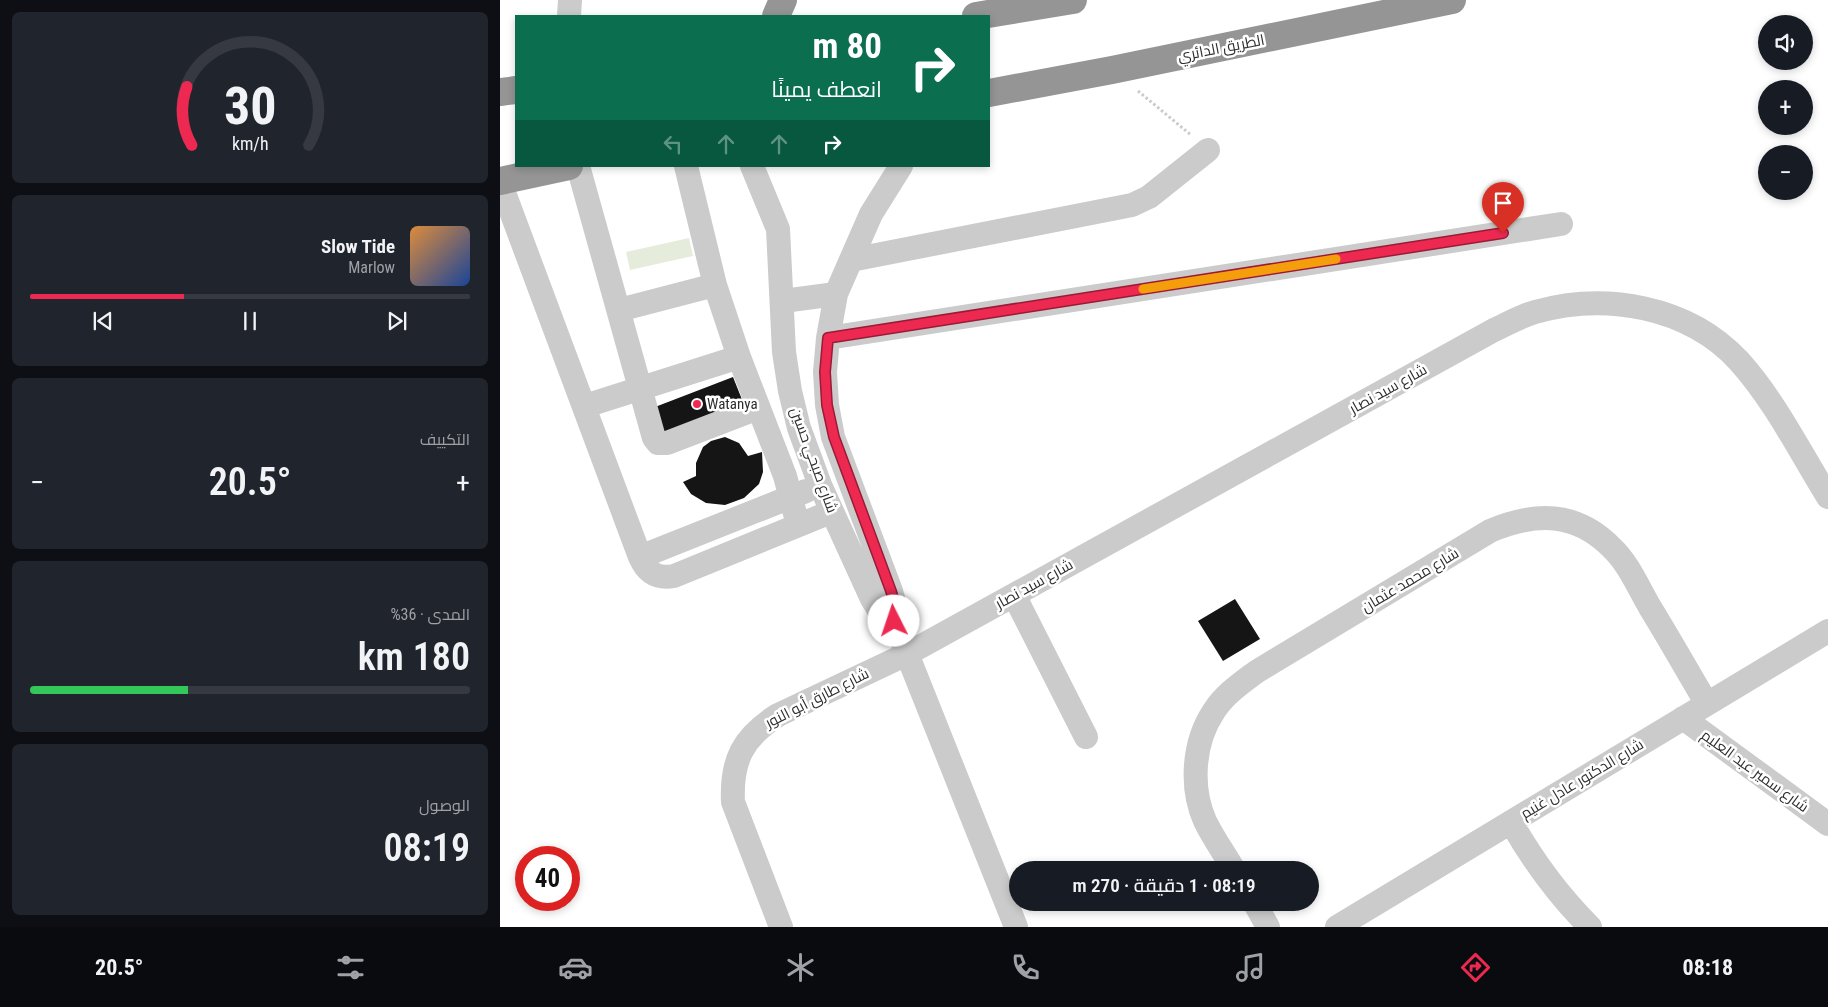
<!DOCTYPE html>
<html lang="ar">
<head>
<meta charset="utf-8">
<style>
  body { margin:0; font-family:"Roboto Condensed",Cairo,sans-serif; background:#20242c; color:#f1f3f6; direction:rtl; height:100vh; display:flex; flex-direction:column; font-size:19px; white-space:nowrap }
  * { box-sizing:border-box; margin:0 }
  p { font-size:16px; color:#9ea1a6 }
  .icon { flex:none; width:28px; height:28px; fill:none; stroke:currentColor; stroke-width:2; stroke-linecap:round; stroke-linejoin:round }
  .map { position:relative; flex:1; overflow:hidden; direction:ltr }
  .panel { display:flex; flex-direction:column; gap:12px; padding:12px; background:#0d0f14; width:500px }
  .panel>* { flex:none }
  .top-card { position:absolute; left:15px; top:15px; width:475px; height:152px; border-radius:0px; box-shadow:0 2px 8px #0003; direction:rtl; background:#0b6e4f; color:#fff; overflow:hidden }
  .fabs { position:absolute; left:1258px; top:15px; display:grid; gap:10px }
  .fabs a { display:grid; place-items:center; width:55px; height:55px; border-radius:50%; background:#171b24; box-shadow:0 2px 8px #0003; font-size:25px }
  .speed { position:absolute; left:15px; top:846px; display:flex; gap:10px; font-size:25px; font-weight:700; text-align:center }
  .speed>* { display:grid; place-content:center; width:65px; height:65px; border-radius:50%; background:#171b24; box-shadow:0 2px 8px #0003; line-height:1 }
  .speed .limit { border:8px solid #d22; background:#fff; color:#111 }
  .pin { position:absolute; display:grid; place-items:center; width:42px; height:42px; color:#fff; margin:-51px -21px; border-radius:50% 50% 50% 0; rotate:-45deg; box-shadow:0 0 5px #0007 }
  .pin .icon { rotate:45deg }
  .me { position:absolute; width:55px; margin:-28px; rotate:356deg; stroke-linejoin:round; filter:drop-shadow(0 0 4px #0008) }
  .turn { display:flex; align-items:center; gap:18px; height:105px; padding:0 25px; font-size:22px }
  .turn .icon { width:65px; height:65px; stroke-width:2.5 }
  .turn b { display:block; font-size:35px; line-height:42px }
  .lanes { display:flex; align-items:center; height:48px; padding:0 25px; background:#0003; justify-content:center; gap:25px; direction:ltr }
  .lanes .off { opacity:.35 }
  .big { font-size:38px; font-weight:600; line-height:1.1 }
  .panel .card { flex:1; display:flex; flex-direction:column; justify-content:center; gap:8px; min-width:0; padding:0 18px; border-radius:8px; background:#20242c }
  .panel .dial { align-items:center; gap:0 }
  .dial svg { height:130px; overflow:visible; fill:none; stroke:#363941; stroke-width:7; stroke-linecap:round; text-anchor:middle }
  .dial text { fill:#f1f3f6; stroke:none }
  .song { display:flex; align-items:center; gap:15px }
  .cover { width:60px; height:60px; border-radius:8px; background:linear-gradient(135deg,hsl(30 70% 55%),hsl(220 70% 35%)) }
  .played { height:5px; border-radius:2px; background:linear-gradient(90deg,#ed2951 35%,#363941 35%) }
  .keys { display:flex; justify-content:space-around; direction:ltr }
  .heat { display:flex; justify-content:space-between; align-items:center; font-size:28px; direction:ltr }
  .charge { height:8px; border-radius:4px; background:linear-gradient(90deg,#34c759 36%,#363941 0) }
  .trip { position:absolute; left:509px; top:861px; width:310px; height:50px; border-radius:25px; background:#171b24; box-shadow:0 2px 8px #0003; font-weight:600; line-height:50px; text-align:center; direction:rtl }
  .menu { display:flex; height:80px; justify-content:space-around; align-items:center; background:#090b0e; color:#9ea1a6 }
  .menu .icon { width:35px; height:35px }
  .menu .active { color:#ed2951 }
  .menu b { font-size:22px; color:#f1f3f6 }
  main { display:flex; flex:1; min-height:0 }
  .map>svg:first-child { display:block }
  .green { fill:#e6ecdb }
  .building { fill:#151515 }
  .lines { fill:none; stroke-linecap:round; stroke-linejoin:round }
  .path { stroke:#cbcbcb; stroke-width:3; stroke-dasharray:2.5 2.5; stroke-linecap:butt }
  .minor { stroke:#cbcbcb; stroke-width:24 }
  .highway { stroke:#959595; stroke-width:28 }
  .route-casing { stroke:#9a1b35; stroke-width:12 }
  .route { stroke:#ed2951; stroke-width:9 }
  .slow { stroke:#f59e0b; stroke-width:9 }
  .poi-dot { fill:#ed2951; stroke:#fff; stroke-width:2 }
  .labels { text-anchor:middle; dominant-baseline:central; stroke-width:5; stroke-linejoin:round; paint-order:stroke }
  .street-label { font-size:15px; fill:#2e2e2e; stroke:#fff }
  .poi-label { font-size:15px; fill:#2e2e2e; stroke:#fff; text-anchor:start }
</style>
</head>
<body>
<main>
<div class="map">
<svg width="1328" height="927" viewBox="0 0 1328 927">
  <rect width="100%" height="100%" fill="#fff"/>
  <path class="green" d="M189 238 193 256 130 270 126 252Z"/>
  <path class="building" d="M233 377 245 407 166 437 155 407Z
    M225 437 239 443 248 456 262 452 263 472 259 484 244 498 225 505 206 503 191 494 183 482 196 476V463L203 447 211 441Z
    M735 599 760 639 723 661 698 621Z"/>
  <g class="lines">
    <path class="path" d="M638 91 691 135"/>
    <path class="minor" d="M69 16 70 0
      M78 166 154 438 158 443H167L258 408
      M186 166 215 285 239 357 285 476 298 525
      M252 166 278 229 284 352 290 391 299 428 320 485 372 599 380 612 394 621
      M401 166 371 214 336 294 328 338 325 372 327 405 333 437 391 591 395 605 394 621 516 927
      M0 182 140 557C147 573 157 579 174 576L331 512
      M351 260 632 205 649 197 708 150
      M283 301 336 294
      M119 310 215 285
      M328 338 1061 224
      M85 406 239 357
      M140 557 306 491
      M514 595 586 737
      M1183 718 1328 824
      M1011 822C1033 861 1058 895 1090 927
      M734 870C725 854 713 838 705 821 690 787 693 742 714 711 724 695 740 684 756 672L990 531C1035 512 1076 511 1112 548 1129 564 1139 589 1151 609 1170 640 1188 672 1207 704
      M754 902 768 927
      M281 927 233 802C231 760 243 737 278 715L407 654 994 330C1007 324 1021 316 1035 312 1105 292 1188 306 1239 361 1275 401 1300 452 1328 497
      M837 927 1328 631"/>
    <path class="highway" d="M276 16 283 0
      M476 16 573 0
      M0 92 16 90
      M489 93 612 70 952 0
      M0 181 69 166"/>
  </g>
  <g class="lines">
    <defs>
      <path id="route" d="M394 621 395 605 391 591 334 437 327 405 325 372 328 338 1003 233"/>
    </defs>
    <use href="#route" class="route-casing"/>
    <use href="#route" class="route"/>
    <path class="slow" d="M643 289 836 259"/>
  </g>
  <circle class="poi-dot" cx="197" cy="404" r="5"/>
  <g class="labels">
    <g class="street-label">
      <text transform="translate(721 48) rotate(-11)">الطريق الدائري</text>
      <text transform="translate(888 389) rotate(-29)">شارع سيد نصار</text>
      <text transform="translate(314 460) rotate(70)">شارع صبحي حسين</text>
      <text transform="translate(910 580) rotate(-31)">شارع محمد عثمان</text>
      <text transform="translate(534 584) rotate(-29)">شارع سيد نصار</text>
      <text transform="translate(317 698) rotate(-27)">شارع طارق أبو النور</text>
      <text transform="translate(1255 771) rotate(36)">شارع سمير عبد العليم</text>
      <text transform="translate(1082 779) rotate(-31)">شارع الدكتور عادل غنيم</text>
    </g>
    <g class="poi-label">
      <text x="207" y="404">Watanya</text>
    </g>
  </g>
</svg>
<div class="fabs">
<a><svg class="icon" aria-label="sound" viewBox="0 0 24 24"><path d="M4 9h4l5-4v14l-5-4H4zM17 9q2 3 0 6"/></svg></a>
<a>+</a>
<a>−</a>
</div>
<div class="speed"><div class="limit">40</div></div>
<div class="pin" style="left:1003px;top:233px;background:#d93025"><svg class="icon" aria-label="arrive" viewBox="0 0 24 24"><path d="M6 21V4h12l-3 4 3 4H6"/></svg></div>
<svg class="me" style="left:394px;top:621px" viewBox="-20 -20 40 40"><circle r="19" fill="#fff"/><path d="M0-13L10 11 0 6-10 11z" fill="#ed2951"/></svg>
<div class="trip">08:19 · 1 دقيقة · 270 m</div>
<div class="top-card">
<div class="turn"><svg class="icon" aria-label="right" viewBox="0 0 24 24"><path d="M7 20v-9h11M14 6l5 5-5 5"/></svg><div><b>80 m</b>انعطف يمينًا</div></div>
<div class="lanes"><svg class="icon off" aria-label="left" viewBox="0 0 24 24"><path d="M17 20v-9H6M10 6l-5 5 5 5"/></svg><svg class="icon off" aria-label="ahead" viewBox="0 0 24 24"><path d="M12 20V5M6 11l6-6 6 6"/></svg><svg class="icon off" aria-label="ahead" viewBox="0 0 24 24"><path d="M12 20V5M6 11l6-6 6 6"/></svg><svg class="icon" aria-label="right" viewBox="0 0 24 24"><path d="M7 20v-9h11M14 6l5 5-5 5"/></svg></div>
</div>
</div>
<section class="panel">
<div class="card dial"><svg viewBox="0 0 100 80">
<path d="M14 69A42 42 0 1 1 86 69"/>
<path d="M14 69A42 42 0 0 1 11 33" stroke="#ed2951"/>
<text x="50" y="56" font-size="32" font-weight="700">30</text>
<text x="50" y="72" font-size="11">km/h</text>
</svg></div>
<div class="card">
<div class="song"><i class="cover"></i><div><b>Slow Tide</b><p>Marlow</p></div></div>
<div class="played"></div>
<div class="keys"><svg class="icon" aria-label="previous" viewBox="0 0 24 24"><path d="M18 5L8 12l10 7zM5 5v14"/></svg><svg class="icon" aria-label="pause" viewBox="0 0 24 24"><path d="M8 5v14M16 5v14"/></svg><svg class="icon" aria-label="next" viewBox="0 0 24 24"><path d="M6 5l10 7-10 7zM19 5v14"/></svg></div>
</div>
<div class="card"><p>التكييف</p>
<div class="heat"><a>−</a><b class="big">20.5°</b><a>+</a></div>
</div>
<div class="card"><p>المدى · 36%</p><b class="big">180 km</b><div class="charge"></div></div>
<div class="card"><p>الوصول</p><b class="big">08:19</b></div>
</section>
</main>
<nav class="menu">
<b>08:18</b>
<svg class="icon active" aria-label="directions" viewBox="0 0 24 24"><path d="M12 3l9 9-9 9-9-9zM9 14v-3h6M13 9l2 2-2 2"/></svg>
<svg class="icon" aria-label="music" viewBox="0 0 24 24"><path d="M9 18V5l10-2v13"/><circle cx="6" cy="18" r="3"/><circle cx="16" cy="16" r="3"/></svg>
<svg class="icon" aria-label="phone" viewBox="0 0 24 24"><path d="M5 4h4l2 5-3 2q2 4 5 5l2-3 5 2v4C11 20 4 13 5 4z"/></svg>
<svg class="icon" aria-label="climate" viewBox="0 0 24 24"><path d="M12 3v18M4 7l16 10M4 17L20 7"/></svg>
<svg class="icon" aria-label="car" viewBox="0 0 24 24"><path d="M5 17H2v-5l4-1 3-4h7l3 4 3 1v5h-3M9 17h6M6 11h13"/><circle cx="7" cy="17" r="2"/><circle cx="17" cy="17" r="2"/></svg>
<svg class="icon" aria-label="filters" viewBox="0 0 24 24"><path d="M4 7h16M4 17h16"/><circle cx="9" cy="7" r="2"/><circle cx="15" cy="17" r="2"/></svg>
<b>20.5°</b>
</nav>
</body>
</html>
